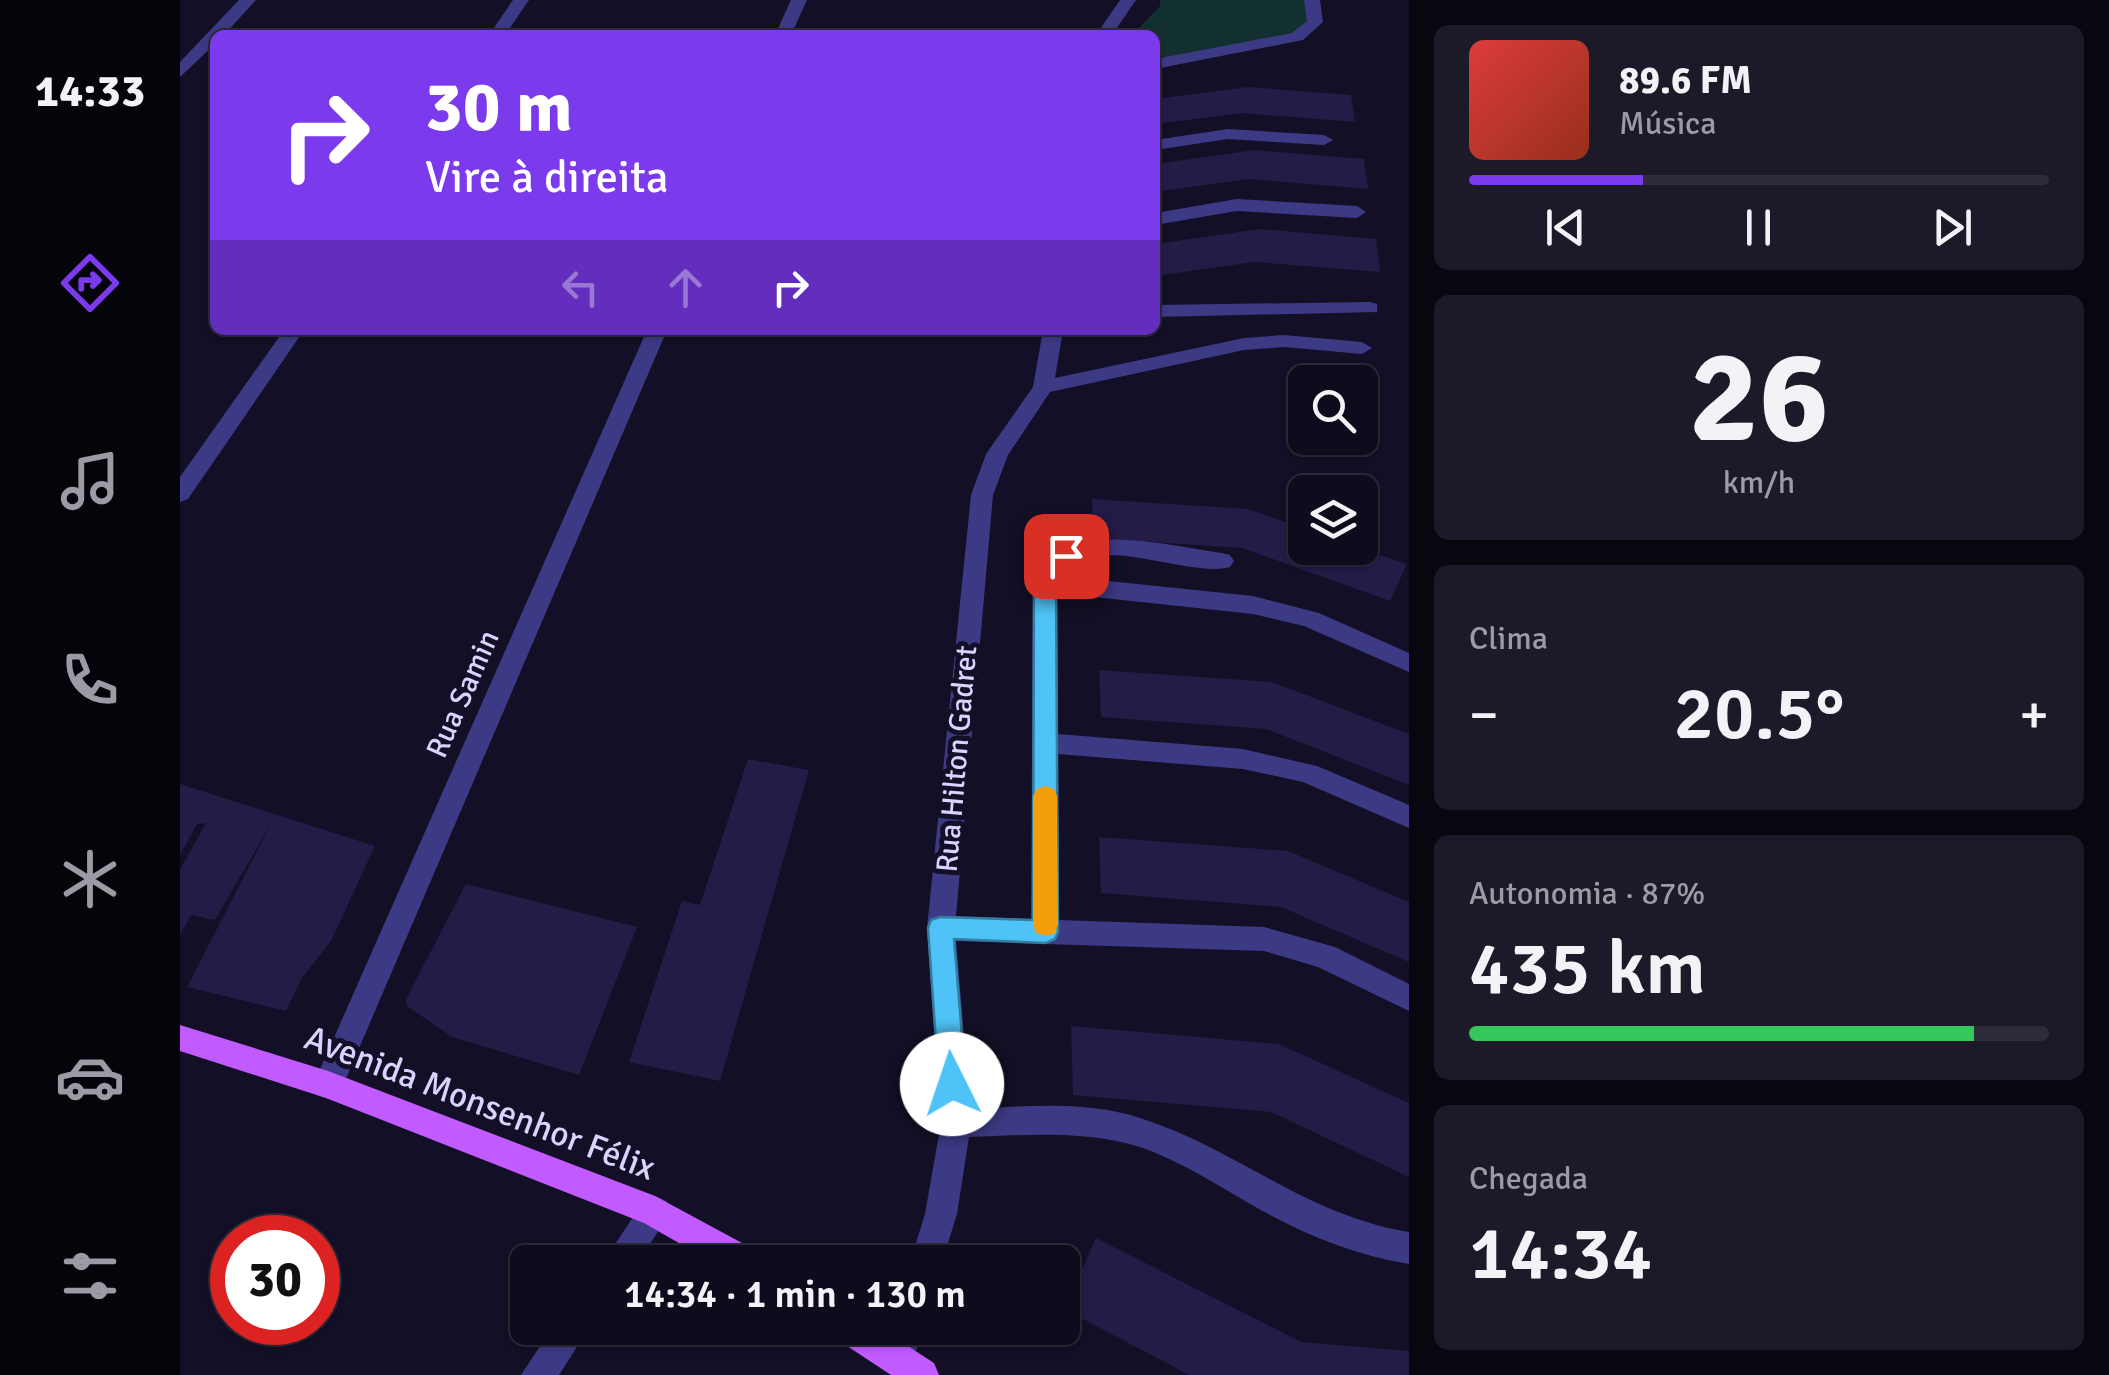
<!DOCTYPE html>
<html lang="pt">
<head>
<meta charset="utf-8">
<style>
  body { margin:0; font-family:Signika,sans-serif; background:#1c1929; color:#f1f3f6; height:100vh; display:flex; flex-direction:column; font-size:38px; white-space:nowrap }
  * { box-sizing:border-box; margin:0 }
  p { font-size:32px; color:#9b9ba3 }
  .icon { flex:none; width:55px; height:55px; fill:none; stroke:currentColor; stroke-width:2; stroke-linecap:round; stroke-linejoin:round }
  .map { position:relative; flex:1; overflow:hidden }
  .details { display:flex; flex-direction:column; gap:25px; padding:25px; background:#08060f; width:700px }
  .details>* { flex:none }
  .banner { position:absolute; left:30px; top:30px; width:950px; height:305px; border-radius:15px; box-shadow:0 2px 8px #0004,0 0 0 2px #2e2b3b; background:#7c3aed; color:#fff; overflow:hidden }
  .buttons { position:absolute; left:1108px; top:365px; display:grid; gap:20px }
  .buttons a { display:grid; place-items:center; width:90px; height:90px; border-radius:15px; background:#0e0b1c; box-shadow:0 2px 8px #0004,0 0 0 2px #2e2b3b; font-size:50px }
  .speed { position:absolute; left:30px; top:1215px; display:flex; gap:20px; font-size:50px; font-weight:700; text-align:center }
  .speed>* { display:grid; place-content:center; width:130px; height:130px; border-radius:50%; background:#0e0b1c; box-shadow:0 2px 8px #0004,0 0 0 2px #2e2b3b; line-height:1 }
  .speed .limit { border:15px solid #d22; background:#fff; color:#111 }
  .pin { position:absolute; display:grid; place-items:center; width:85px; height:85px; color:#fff; margin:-42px; border-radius:20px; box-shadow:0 5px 15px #0006 }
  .me { position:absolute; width:110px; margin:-55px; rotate:356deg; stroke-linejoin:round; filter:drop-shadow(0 0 8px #0008) }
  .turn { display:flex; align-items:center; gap:35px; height:210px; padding:0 50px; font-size:45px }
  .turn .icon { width:130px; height:130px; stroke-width:2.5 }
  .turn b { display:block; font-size:70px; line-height:85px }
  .lanes { display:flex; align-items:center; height:95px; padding:0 50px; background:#0003; justify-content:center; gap:50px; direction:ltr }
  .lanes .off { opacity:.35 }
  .big { font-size:75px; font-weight:600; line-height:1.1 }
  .details .widget { flex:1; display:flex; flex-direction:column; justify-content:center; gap:15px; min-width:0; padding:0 35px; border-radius:15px; background:#1c1929 }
  .details .dial { align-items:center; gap:0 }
  .dial b { font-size:130px; line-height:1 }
  .song { display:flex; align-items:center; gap:30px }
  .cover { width:120px; height:120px; border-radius:15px; background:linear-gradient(135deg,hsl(0 70% 55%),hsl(10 70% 35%)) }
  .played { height:10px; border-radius:5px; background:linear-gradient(90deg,#7c3aed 30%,#2e2b3b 30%) }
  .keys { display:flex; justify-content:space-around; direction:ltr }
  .heat { display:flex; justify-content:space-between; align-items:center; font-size:55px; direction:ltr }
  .charge { height:15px; border-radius:8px; background:linear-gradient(90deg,#34c759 87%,#2e2b3b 0) }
  .trip { position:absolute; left:330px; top:1245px; width:570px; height:100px; border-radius:15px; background:#0e0b1c; box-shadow:0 2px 8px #0004,0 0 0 2px #2e2b3b; font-weight:600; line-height:100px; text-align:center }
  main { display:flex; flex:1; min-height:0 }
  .tab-bar { display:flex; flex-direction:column; width:180px; justify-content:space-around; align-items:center; background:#06040b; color:#9b9ba3 }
  .tab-bar .icon { width:70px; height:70px }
  .tab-bar .on { color:#7c3aed }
  .tab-bar b { font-size:45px; color:#f1f3f6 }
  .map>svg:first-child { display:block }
  .green { fill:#12302f }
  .building { fill:#241b47 }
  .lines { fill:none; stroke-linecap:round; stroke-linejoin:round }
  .minor { fill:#3d3a85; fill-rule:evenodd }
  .major { fill:#c25bff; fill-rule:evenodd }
  .route { fill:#4fc3f7; stroke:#337fa1; stroke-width:2.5 }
  .slow { fill:#f59e0b }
  .labels { text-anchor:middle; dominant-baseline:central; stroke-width:10; stroke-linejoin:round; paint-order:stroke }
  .street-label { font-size:30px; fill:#d9d4ff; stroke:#130f26 }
  .near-street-label { font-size:35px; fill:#d9d4ff; stroke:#130f26 }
</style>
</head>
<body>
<main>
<nav class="tab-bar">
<b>14:33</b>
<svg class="icon on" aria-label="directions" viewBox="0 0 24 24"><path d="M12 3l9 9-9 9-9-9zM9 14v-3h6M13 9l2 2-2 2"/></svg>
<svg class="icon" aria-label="music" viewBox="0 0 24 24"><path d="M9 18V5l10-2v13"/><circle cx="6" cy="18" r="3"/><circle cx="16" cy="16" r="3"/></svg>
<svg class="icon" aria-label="phone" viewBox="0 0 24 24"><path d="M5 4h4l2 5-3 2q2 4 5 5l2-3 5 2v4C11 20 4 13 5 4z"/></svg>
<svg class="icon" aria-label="climate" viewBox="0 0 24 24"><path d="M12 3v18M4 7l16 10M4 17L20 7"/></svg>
<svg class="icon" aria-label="car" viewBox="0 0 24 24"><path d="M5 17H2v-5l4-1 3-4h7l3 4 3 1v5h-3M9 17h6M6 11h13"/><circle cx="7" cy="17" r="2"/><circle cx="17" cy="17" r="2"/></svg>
<svg class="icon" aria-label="filters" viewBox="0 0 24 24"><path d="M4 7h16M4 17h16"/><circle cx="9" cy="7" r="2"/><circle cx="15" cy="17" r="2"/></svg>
</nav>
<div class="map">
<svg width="1229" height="1375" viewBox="0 0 1229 1375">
  <rect width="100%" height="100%" fill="#130f26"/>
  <path class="green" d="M980 0H1125L1128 21 1118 32 989 58 975 55V35H952L980 6Z"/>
  <path class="building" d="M1068 87 1171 95 1175 122 1062 113 975 124V99Z
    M1075 150 1184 159 1188 189 1069 179 975 192V164Z
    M1080 229 1196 239 1200 272 1074 262 975 276V244Z
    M912 499 1068 509 1125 529V548H1179L1227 564 1210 601 1062 548 913 538Z
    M919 670 1092 682 1229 734V785L1086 729 921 717Z
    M568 759 629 770 540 1081 449 1062 502 901 520 905Z
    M0 784 195 846 151 941 122 978 106 1011 7 987 92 822 35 920 11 915 0 935V870L26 823 17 824 0 855Z
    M919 837 1108 851 1229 902V962L1101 907 921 893Z
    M286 884 457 927 399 1075 272 1037 227 1006 226 999Z
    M891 1026 1099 1044 1229 1103V1177L1091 1112 893 1095Z
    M916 1238 1121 1342 1229 1351V1375H1009L884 1309Z"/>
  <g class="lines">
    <path class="minor" d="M59 0H76L44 35H35V44L0 77V62Z
      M333 0H349L325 35H309Z
      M611 0H627L611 35H595Z
      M940 0H956L932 35H916Z
      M1124 0H1140L1143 22 1123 40 975 69V59L1112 33 1127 21Z
      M1048 129 1144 135 1153 140 1144 145 1048 139 975 150V140Z
      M1057 199 1177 206 1186 212 1177 218 1057 211 975 225V213Z
      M1190 302 1197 304V312L975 317V305Z
      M104 330H124L8 499 0 502V477Z
      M467 330H487L159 1095 148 1099 137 1095 133 1085Z
      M863 330H883L875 378 1064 338 1104 335 1182 342 1192 348 1182 354 1104 347 1064 350 870 392 828 455 813 495 776 916 851 919 853 583C858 574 862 563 870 556 905 524 999 547 1042 553L1050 555 1054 561 1050 567C1007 579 911 528 880 576L1073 596 1139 613 1229 653V672L1124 626 1073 614 877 593 878 734 1063 749 1137 766 1229 805V828L1123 782 1063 769 878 754 879 920 1084 927 1155 947 1229 984V1011L1138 967 1084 951 776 941 790 1108C846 1107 905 1100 960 1118 1057 1149 1125 1215 1229 1232V1264C1175 1255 1127 1236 1079 1209 1040 1187 1000 1160 957 1146 903 1130 845 1135 789 1137L777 1214 762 1262H730L745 1214 761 1123 747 928 791 495 806 454 853 387Z
      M475 1196 486 1201 491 1212 458 1262H423L464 1201Z
      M372 1328H409L379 1375H341Z
      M710 1328H744L729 1370 717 1375 705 1370 700 1358Z"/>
    <path class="major" d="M0 1025 148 1071 475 1196 575 1250 579 1262H532L464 1223 146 1098 0 1051Z
      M653 1328H700L754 1363 759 1375H711L658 1340Z"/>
  </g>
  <path class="route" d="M886 548 896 556 876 583 878 932 875 939 866 943 774 939 786 1084 782 1093 772 1096 763 1093 759 1084 748 928 751 920 760 917 853 920 854 583 865 562Z"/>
  <path class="slow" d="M865 786 874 789 877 796 878 925 875 933 866 936 856 933 853 925V796L857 789Z"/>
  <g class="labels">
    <g class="street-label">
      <text transform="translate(283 694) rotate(-66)">Rua Samin</text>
      <text transform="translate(777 759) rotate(-85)">Rua Hilton Gadret</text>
    </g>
    <g class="near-street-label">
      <text transform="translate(300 1103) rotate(21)">Avenida Monsenhor Félix</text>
    </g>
  </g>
</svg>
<div class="buttons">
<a><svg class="icon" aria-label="search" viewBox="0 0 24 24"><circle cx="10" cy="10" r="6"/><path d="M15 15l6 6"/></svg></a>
<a><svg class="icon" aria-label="layers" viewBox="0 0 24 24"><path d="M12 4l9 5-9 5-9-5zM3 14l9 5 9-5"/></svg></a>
</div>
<div class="speed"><div class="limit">30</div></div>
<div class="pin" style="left:886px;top:556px;background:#d93025"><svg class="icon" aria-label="arrive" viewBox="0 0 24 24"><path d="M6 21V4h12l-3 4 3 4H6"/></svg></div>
<svg class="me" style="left:772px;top:1084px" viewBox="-20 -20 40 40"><circle r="19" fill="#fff"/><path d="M0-13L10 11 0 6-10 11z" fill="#4fc3f7"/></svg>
<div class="trip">14:34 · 1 min · 130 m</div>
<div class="banner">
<div class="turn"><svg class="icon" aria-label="right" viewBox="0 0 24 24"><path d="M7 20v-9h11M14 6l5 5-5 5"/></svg><div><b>30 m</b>Vire à direita</div></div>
<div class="lanes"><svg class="icon off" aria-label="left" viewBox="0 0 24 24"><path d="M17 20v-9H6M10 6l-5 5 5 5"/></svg><svg class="icon off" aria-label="ahead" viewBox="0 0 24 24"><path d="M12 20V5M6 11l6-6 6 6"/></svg><svg class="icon" aria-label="right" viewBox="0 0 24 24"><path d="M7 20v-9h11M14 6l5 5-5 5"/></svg></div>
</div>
</div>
<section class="details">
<div class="widget">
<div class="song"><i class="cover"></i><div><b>89.6 FM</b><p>Música</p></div></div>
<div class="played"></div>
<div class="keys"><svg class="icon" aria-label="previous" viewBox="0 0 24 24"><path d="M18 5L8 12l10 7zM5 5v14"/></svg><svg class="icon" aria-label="pause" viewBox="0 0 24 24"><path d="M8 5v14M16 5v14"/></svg><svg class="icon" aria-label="next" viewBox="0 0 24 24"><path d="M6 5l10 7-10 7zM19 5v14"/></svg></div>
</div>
<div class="widget dial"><b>26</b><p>km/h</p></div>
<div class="widget"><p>Clima</p>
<div class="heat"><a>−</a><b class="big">20.5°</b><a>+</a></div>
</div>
<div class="widget"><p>Autonomia · 87%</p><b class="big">435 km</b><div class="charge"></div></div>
<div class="widget"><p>Chegada</p><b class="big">14:34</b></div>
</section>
</main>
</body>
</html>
